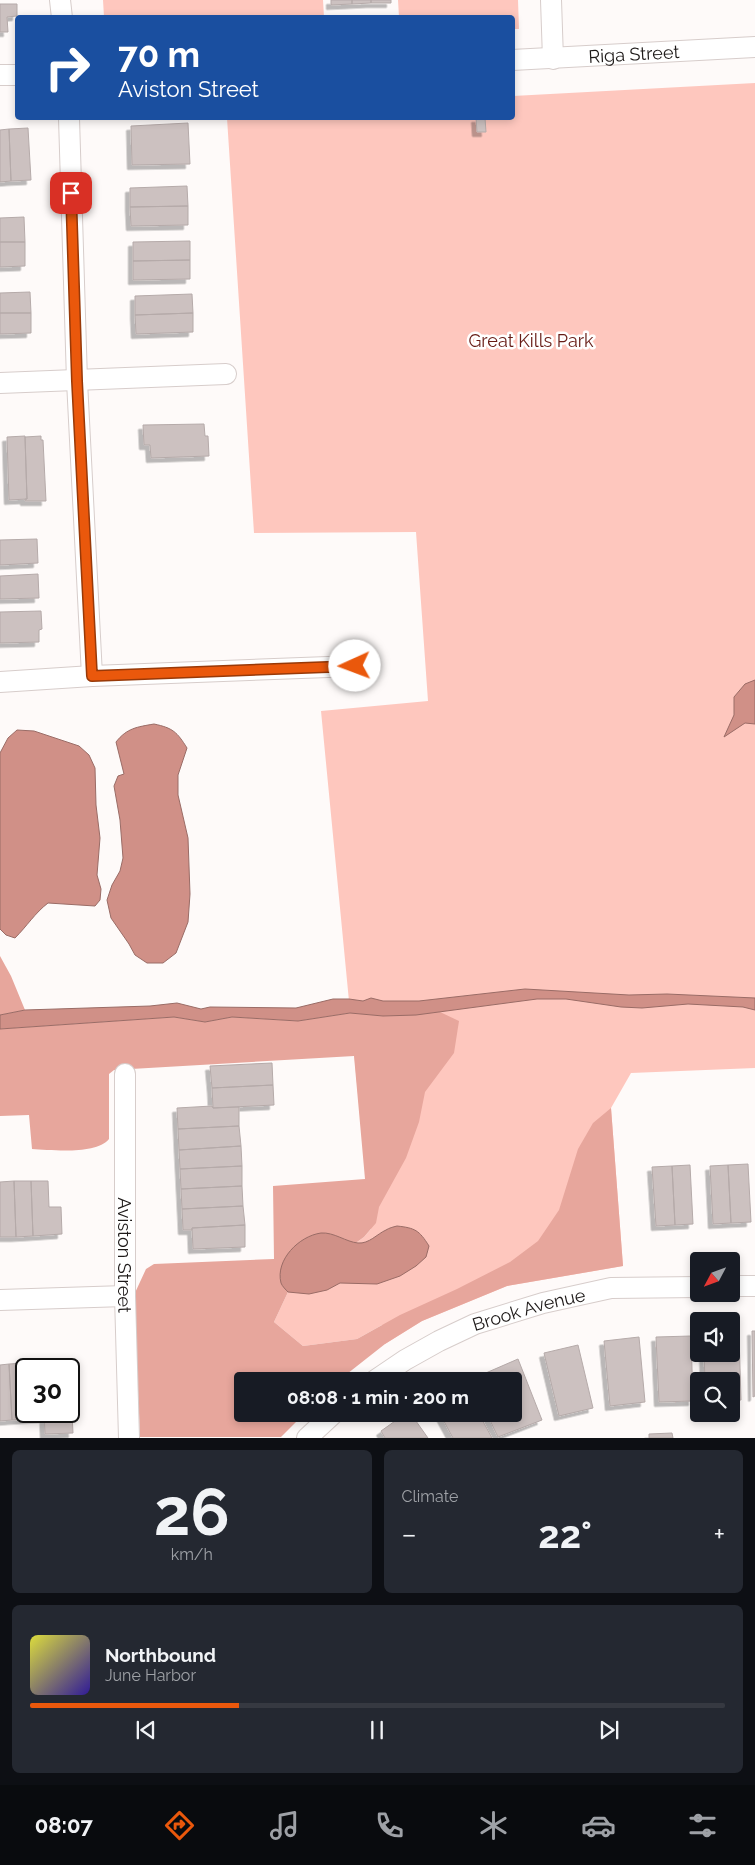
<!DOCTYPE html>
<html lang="en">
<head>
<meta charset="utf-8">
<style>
  body { margin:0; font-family:Raleway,sans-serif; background:#242831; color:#f1f3f6; height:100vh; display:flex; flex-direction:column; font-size:19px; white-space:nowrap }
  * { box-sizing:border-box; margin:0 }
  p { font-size:16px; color:#9ea1a6 }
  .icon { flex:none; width:28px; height:28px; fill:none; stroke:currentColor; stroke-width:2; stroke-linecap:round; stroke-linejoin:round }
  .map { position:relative; height:1438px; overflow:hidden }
  .drawer { display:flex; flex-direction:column; gap:12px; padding:12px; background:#0d0f14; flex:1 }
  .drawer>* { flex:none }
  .hud { position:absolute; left:15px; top:15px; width:500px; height:105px; border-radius:5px; box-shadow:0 2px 8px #0003; background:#1a4fa0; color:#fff; overflow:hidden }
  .needle { width:32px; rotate:229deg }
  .controls { position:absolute; left:690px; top:1252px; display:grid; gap:10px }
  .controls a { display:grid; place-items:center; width:50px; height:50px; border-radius:5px; background:#171b24; box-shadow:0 2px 8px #0003; font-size:25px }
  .speed { position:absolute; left:15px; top:1358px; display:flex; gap:10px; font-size:25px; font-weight:700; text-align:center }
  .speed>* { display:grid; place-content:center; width:65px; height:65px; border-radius:50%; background:#171b24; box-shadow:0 2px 8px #0003; line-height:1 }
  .speed .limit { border:2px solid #111; border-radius:8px; background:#fff; color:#111 }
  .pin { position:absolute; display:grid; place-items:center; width:42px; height:42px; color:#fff; margin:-21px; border-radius:10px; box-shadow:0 2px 8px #0006 }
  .me { position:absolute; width:55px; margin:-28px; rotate:268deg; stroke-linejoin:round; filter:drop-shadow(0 0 4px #0008) }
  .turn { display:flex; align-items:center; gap:18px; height:105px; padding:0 20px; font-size:22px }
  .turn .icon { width:65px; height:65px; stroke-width:2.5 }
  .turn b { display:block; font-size:35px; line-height:42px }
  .big { font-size:38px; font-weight:700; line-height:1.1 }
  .drawer .card { flex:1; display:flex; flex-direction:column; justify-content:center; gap:8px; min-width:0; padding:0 18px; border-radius:8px; background:#242831 }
  .drawer .dial { align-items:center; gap:0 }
  .dial b { font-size:65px; line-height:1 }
  .song { display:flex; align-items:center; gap:15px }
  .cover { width:60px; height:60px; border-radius:8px; background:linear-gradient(135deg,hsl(60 70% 55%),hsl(250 70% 35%)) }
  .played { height:5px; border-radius:2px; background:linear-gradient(90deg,#ea580c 30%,#363941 30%) }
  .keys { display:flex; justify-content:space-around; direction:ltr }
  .heat { display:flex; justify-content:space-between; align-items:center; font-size:28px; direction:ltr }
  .drawer .tiles { flex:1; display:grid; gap:12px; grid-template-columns:1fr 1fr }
  .card:last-child { grid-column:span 2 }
  .trip { position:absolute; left:234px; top:1372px; width:288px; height:50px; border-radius:5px; background:#171b24; box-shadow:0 2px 8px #0003; font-weight:700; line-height:50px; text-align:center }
  .menu { display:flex; height:80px; justify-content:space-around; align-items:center; background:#090b0e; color:#9ea1a6 }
  .menu .icon { width:35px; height:35px }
  .menu .selected { color:#ea580c }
  .menu b { font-size:22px; color:#f1f3f6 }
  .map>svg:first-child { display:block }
  .green { fill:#fec7be }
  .forest { fill:#e7a69c }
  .water { fill:#d09087; stroke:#9a6c66 }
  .building { fill:#ccc1c0; stroke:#b5aaa9; filter:url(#shadow) }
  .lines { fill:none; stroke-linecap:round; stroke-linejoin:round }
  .minor-casing { stroke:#d7cdcb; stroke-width:22 }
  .minor { stroke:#fff; stroke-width:20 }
  .route-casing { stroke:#983908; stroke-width:12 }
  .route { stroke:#ea580c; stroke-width:9 }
  .labels { text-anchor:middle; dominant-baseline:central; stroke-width:5; stroke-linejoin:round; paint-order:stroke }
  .street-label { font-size:18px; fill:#1d1918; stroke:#fff }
  .park-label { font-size:18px; fill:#671b15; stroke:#fff }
</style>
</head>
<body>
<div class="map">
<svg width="755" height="1438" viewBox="0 0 755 1438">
  <defs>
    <filter id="shadow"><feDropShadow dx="-4.5" dy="4.5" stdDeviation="0" flood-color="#0004"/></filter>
  </defs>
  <rect width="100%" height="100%" fill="#fefaf9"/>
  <path class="green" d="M103 0H323L324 17H104Z
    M398 0H518L519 29H513L512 18 399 17Z
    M755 83V1068L631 1073 611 1108 623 1266 507 1286 422 1321 385 1344 382 1325 357 1339 303 1346 274 1322 288 1292 364 1237 371 1229 321 711 428 701 416 532 254 533 227 118H512L513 96Z"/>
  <path class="forest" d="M0 956 11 976 25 1010 0 1015Z
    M440 1012 459 1021 454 1053 425 1092 419 1122 406 1158 379 1207 376 1223 364 1237 288 1292 274 1322 303 1346 357 1339 400 1315 457 1289 510 1262 538 1241 559 1210 578 1149 593 1123 611 1108 623 1266 507 1286 422 1321 385 1344 338 1381H242V1414H304L281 1437H140L134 1295 146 1269 154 1264 274 1259 273 1186 365 1179 354 1056 114 1070 109 1074V1139C96 1155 52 1150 32 1149L29 1115 0 1116V1029L174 1017 205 1022 232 1017 298 1021 350 1013 383 1016Z"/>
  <path class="water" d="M755 680V724L745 723 724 737 734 715V697L745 684Z
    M154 724C173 728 177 732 187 748L178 775V795L188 838 190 894 188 922 176 953 163 963H147L135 955 129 944 111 918 107 900 112 885 120 871 123 858 120 820 114 786 118 776 124 774 116 742C127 728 137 727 154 724Z
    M17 730 34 731 79 746 89 755 95 768 96 805 100 838 97 875 101 889 100 900 95 906 48 903C35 913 27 926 15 938L6 935 0 929V753L8 738Z
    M525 989 629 995 667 994 755 998V1010L743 1007 688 1004 642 1008 621 1007 566 999H537L416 1015 383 1016 350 1013 298 1021 232 1017 205 1022 174 1017 0 1029V1015L25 1010 150 1006 177 1003 201 1009 210 1007 296 1008 333 999H349L363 1001 371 998 383 1001H419Z
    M397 1226C415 1228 419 1230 429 1246L426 1257 416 1266 400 1276 377 1284 340 1283 327 1290 309 1294 288 1292C286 1290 282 1286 281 1283 275 1260 299 1236 321 1233 334 1232 346 1242 358 1243 369 1244 377 1234 386 1230 389 1228 393 1227 397 1226Z"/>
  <path class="building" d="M331 0H352V4L331 5Z
    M352 0H371V3L352 4Z
    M371 0H391V3H371Z
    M0 4H17V16L7 17 8 32H0Z
    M476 118H485L486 132H477Z
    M188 123 190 164 132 165 131 126Z
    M28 128 31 180 11 181 9 129Z
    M9 129 11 181 0 182V130Z
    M187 186 188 206 130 207V188Z
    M188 206V225L131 226 130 207Z
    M24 217 25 242H0V218Z
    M190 241V260L133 261V242Z
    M0 242H25V266L0 267Z
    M190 260V279L133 280V261Z
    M30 292 31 313H0V293Z
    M192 294 193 313 135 315V296Z
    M0 313H31V333L0 334Z
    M193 313V332L136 334 135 315Z
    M204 424 205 436H208L209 456 151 458 150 445H144L143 425Z
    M25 436 27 499 9 500 7 437Z
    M41 436V440H43L46 501H25V499H27L25 437Z
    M37 539 38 563 0 565V540Z
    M38 574 39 598 0 599V576Z
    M41 611 42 629 39 630V642L0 643V612Z
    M272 1063 273 1085 212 1088 210 1066Z
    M273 1085 274 1105 213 1108 212 1088Z
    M212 1106 213 1108 239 1107V1126L178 1129 177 1108Z
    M239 1126 241 1146 179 1150 178 1129Z
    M241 1146 242 1166 180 1169 179 1150Z
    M748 1164 751 1222 731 1223 728 1165Z
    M690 1165 693 1224 675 1225 672 1166Z
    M728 1165 731 1223 713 1224 710 1166Z
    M242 1166V1186L181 1189 180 1169Z
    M672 1166 675 1225 656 1226 652 1167Z
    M14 1181 16 1237H0V1182Z
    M14 1181H31L33 1236 16 1237Z
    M31 1181H48L49 1207H61L62 1234 33 1236Z
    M242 1186 243 1206 182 1209 181 1189Z
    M243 1206 245 1225 192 1228V1230H183L182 1209Z
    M245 1225V1247L193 1249 192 1228Z
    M752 1331H755V1396L753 1397Z
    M731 1335H739L741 1400 731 1401V1381H705L704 1354H731Z
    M691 1336 693 1401 659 1402 656 1337Z
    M639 1337 645 1402 610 1406 604 1341Z
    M578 1345 593 1408 559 1416 544 1353Z
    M518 1359 542 1420 498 1437 487 1414H512V1381H473L472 1379Z
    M60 1362V1364H71L72 1391H69V1369H42V1363Z
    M25 1363 27 1419 12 1420 9 1364Z
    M25 1363H42V1369H26V1392Z
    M9 1364 12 1420 0 1421V1365Z
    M27 1411H44V1418L27 1419Z
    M44 1411H62V1415L72 1414 73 1433 45 1434Z
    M405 1414H411L428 1438H385L381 1431Z
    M440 1414H479L492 1438H453Z
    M672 1433 673 1438H649V1434Z"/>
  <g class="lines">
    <defs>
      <g id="minor">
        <path d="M60 0 62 18"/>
        <path d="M551 0 553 59"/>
        <path id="s1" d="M512 60 755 47"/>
        <path d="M0 75H18"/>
        <path d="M69 118 77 381 92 676"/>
        <path d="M0 383 226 374"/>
        <path d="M0 682 92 676 355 666"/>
        <path id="s2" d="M125 1074V1296L129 1438"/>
        <path d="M731 1286H755"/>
        <path d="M0 1300 125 1296"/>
        <path id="s3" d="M374 1381 405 1360 439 1341 475 1324 543 1303 611 1288 699 1287"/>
        <path d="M307 1438 333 1414"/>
      </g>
    </defs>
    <use href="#minor" class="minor-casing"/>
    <use href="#minor" class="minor"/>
  </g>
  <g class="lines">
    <defs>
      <path id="route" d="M71 193 77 381 92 676 355 666"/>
    </defs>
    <use href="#route" class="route-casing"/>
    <use href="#route" class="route"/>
  </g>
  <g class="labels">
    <g class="street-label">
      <text stroke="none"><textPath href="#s1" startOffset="122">Riga Street</textPath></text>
      <text stroke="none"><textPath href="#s2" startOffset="181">Aviston Street</textPath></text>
      <text stroke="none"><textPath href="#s3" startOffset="172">Brook Avenue</textPath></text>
    </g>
    <g class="park-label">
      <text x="531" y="340">Great Kills Park</text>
    </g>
  </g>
</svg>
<div class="controls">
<a><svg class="needle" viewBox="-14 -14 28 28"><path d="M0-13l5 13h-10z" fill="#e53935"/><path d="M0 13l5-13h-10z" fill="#9ea1a6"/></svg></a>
<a><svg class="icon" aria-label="sound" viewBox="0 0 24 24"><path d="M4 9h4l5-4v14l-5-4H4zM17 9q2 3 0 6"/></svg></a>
<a><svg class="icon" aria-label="search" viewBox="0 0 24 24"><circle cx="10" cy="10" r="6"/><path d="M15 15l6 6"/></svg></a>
</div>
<div class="speed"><div class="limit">30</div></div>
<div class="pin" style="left:71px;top:193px;background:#d93025"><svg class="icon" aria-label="arrive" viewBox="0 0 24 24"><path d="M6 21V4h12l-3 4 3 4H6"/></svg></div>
<svg class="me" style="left:355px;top:666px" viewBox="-20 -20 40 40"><circle r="19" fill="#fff"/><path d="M0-13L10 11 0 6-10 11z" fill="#ea580c"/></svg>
<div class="trip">08:08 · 1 min · 200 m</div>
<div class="hud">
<div class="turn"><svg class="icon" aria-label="right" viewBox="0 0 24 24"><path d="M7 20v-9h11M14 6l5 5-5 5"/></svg><div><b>70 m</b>Aviston Street</div></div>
</div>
</div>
<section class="drawer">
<div class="tiles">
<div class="card dial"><b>26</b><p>km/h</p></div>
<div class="card"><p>Climate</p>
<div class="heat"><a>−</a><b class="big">22°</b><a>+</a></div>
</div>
<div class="card">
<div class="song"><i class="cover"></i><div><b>Northbound</b><p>June Harbor</p></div></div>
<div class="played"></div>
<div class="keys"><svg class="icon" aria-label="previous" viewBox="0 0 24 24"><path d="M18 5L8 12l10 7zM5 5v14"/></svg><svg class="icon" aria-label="pause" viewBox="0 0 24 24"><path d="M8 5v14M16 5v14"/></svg><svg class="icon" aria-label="next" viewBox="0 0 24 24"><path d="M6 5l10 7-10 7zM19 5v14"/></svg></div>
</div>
</div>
</section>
<nav class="menu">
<b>08:07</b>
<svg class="icon selected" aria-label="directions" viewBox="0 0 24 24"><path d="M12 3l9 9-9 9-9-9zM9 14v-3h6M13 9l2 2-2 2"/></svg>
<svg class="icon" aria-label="music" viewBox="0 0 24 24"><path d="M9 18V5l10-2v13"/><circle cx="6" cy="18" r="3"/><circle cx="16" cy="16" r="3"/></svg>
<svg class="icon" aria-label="phone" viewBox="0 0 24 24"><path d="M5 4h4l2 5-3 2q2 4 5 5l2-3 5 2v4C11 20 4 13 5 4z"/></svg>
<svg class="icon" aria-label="climate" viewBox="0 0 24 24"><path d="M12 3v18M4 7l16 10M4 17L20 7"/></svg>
<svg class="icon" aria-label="car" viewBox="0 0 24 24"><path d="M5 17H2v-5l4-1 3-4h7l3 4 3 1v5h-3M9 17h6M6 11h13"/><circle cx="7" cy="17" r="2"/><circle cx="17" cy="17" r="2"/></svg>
<svg class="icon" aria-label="filters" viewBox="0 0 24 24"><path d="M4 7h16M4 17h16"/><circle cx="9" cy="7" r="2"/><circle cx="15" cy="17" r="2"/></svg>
</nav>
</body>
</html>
